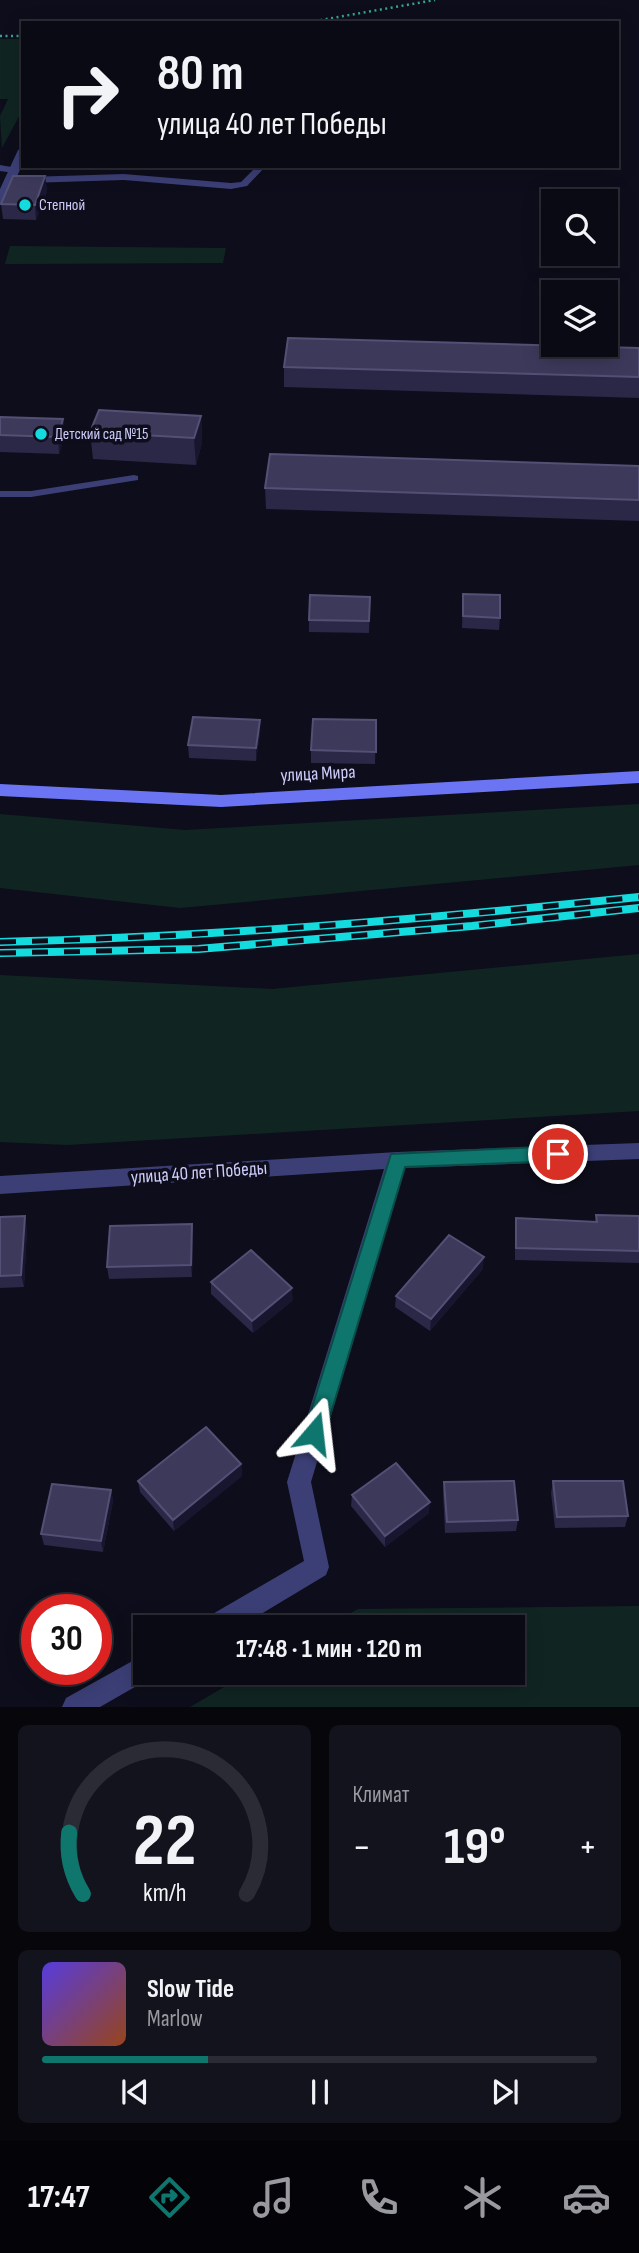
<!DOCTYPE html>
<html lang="ru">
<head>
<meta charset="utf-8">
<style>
  body { margin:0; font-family:"Sofia Sans Condensed",sans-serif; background:#13131d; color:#f1f3f6; height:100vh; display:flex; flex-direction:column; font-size:26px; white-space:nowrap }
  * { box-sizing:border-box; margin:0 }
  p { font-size:23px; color:#999aa0 }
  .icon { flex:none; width:38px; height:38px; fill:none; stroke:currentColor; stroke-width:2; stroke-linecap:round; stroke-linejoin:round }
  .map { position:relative; height:1707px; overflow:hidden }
  .drawer { display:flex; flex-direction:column; gap:18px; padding:18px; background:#06060b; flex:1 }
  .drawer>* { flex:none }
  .hud { position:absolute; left:21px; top:21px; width:598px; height:147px; border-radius:0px; box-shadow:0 4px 18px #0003,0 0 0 2px #2a2b34; background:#0a0a14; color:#f1f3f6; overflow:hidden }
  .fabs { position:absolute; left:541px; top:189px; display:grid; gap:14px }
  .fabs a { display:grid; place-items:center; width:77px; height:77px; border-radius:0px; background:#0a0a14; box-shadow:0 4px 18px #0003,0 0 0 2px #2a2b34; font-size:35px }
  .speed { position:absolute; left:21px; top:1594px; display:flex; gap:14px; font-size:35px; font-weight:700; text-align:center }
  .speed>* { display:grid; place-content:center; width:91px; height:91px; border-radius:50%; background:#0a0a14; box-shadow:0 4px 18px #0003,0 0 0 2px #2a2b34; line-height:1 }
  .speed .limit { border:10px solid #d22; background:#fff; color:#111 }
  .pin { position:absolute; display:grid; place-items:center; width:60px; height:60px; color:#fff; margin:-30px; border:4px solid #fff; border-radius:50%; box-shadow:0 2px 7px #0007 }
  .me { position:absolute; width:77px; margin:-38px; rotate:17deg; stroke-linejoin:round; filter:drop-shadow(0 0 5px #0008) }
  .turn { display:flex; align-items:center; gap:24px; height:147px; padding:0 21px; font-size:32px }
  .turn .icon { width:91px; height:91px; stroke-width:2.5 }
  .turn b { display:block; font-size:49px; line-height:60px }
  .big { font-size:52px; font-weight:700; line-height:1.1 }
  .drawer .widget { flex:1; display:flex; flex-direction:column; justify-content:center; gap:10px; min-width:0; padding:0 24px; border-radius:10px; background:#13131d }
  .drawer .dial { align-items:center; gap:0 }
  .dial svg { height:182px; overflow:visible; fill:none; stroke:#2a2b34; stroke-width:7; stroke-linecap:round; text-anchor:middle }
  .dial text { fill:#f1f3f6; stroke:none }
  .song { display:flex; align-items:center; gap:21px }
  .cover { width:84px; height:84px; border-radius:10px; background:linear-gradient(135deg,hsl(250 70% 55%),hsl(20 70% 35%)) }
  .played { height:7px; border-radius:4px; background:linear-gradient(90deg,#0f766e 30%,#2a2b34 30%) }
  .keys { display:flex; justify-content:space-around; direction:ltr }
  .heat { display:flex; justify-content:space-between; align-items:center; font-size:38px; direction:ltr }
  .drawer .tiles { flex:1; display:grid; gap:18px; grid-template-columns:1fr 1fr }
  .widget:last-child { grid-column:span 2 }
  .trip { position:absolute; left:133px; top:1615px; width:392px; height:70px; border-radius:0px; background:#0a0a14; box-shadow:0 4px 18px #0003,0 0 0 2px #2a2b34; font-weight:700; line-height:70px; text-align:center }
  .tab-bar { display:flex; height:112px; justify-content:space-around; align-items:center; background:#040408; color:#999aa0 }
  .tab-bar .icon { width:49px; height:49px }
  .tab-bar .current { color:#0f766e }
  .tab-bar b { font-size:32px; color:#f1f3f6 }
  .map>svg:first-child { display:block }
  .green { fill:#102522 }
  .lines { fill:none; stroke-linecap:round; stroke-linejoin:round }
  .path { stroke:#37a393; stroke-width:2.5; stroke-dasharray:2 3.5; stroke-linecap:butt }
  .lane { fill:#3c3f76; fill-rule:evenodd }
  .street { fill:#3c3f76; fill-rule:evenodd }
  .secondary { fill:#6b74f2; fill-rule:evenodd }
  .rail-casing { stroke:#14dbde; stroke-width:8 }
  .rail { stroke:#0e0d1b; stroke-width:5; stroke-dasharray:16; stroke-linecap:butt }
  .wall { fill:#2a2747 }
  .shaded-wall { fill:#18152e }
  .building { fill:#3c395b; stroke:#525074; stroke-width:2 }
  .route { fill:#0f766e; stroke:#0a4d48; stroke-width:2 }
  .poi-dot { fill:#14dbde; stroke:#0e0d1b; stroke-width:2.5 }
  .labels { text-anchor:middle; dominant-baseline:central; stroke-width:7; stroke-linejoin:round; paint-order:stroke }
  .far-poi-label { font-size:16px; fill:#cdccfa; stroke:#0e0d1b; text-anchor:start }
  .street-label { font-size:19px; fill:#cdccfa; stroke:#0e0d1b }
</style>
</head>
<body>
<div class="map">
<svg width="639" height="1707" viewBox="0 0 639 1707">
  <rect width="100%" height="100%" fill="#0e0d1b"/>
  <path class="green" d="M0 39H23V109L2 148 0 116 8 99H0Z
    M10 246 226 248 223 263 5 264Z
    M639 804V865L180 908 0 888V814L185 830Z
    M639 954V1111L67 1145 0 1142V975L272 989Z
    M639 1606V1707H190L248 1673H513V1628L326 1627 358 1609Z"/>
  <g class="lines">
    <path class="path" d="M304 23 435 0
      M0 36H23"/>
    <path class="lane" d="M0 165 17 168 18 170 14 173 0 171Z
      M257 166H266L247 186 231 189 124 180 27 183 23 180 27 177 124 174 231 183 241 182Z
      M134 475 138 476V480L31 497H0V491H31Z"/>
    <path class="street" d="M23 147V163L6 201 0 204V189L18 150Z
      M639 1143V1159L405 1168 311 1482 329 1567 326 1575 238 1628H201L204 1619 304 1561 287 1482 384 1169 0 1194V1176L397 1152Z
      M145 1654V1673H155L154 1676 100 1707H62L66 1698Z"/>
    <path class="secondary" d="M639 771V783L221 807 0 796V784L221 795Z"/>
    <defs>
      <path id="rail" d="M0 942C214 937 426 919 639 897
        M0 953 198 949 472 926 639 908"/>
    </defs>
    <use href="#rail" class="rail-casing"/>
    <use href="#rail" class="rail"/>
  </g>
  <path class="wall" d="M45 176 47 191 36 220 3 219 1 204Z
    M639 348V398L284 387V367Z
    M201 416 202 443 196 465 93 459 90 432Z
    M0 417 63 419 65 435 59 454 0 452Z
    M639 466V521L266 509 265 488Z
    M463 594 500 618 499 630 462 628Z
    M370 597 369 633 309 632V620Z
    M260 720V732L256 761 189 758 188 745Z
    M376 720 375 764 311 763V750Z
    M596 1215 639 1216V1263L515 1260V1230L516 1218 595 1222Z
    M0 1217 27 1228 24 1287 0 1288Z
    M192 1224 193 1236 192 1277 109 1279 107 1267Z
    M483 1269 430 1331 395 1307 396 1296Z
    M211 1282 293 1300 253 1333 211 1294Z
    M241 1464 242 1476 174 1531 140 1492 138 1481Z
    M553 1481 628 1516 625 1527 555 1528 551 1493Z
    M444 1482 518 1520 516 1531 445 1533 443 1493Z
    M111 1490 113 1501 103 1552 44 1545 41 1534Z
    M352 1495 429 1513 385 1547 351 1506Z"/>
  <path class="shaded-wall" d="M45 176 47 191 36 220 35 205Z
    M201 416 202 443 196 465 194 438Z
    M63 419 65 435 59 454 58 437Z
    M260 720V732L256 761V748Z
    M25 1216 27 1228 24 1287 21 1275Z
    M192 1224 193 1236 192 1277 191 1265Z
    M484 1257 483 1269 430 1331 431 1319Z
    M292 1288 293 1300 253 1333 252 1321Z
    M241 1464 242 1476 174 1531 173 1520Z
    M111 1490 113 1501 103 1552 101 1541Z
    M430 1502 429 1513 385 1547V1536Z"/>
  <path class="building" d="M13 176H45L35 205 1 204Z
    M288 338 639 348V377L284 367Z
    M99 410 201 416 194 438 90 432Z
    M0 417 63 419 58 437 0 435Z
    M270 454 639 466V500L265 488Z
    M463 594 500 595V618L463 616Z
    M310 595 370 597 369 621 309 620Z
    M193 717 260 720 256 748 188 745Z
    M313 719 376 720V752L311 750Z
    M596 1215 639 1216V1251L516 1248V1218L597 1222Z
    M25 1216 21 1275 0 1276V1217Z
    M192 1224 191 1265 107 1267 110 1226Z
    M449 1235 484 1257 431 1319 396 1296Z
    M251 1250 292 1288 252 1321 211 1282Z
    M206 1427 241 1464 173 1520 138 1481Z
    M396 1463 430 1502 385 1536 352 1495Z
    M514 1481 518 1520 447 1522 444 1482Z
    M553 1481H623L628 1516 557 1517Z
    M52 1484 111 1490 101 1541 41 1534Z"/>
  <path class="route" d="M558 1146 565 1148 568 1154 565 1159 558 1161 405 1167 325 1433 322 1440 314 1442 307 1440 304 1433 391 1154Z"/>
  <g class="poi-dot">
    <circle cx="25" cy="205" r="7"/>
    <circle cx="41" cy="434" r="7"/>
  </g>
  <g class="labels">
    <g class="far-poi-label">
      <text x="39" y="205">Степной</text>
      <text x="55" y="434">Детский сад №15</text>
    </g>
    <g class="street-label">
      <text transform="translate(318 774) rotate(-3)">улица Мира</text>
      <text transform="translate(199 1173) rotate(-4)">улица 40 лет Победы</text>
    </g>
  </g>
</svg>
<div class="fabs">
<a><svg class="icon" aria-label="search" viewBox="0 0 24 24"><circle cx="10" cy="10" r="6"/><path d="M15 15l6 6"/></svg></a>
<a><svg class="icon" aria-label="layers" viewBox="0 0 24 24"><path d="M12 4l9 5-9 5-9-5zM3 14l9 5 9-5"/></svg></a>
</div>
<div class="speed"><div class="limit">30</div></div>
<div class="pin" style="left:558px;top:1154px;background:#d93025"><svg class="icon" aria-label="arrive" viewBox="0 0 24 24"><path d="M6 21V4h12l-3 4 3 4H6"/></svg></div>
<svg class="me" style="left:314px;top:1433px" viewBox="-20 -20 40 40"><path d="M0-17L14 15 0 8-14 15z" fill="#0f766e" stroke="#fff" stroke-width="4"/></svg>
<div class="trip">17:48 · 1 мин · 120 m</div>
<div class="hud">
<div class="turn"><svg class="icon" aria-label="right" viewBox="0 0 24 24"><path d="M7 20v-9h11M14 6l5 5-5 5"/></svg><div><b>80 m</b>улица 40 лет Победы</div></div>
</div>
</div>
<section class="drawer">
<div class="tiles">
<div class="widget dial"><svg viewBox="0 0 100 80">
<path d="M14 69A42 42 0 1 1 86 69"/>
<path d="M14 69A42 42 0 0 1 8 42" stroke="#0f766e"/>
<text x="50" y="56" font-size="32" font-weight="700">22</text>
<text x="50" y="72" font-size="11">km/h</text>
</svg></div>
<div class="widget"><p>Климат</p>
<div class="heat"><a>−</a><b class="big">19°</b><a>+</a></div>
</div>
<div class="widget">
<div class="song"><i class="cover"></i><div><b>Slow Tide</b><p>Marlow</p></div></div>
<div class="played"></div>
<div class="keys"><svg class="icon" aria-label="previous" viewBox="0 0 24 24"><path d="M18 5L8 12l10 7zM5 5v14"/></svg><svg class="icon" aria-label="pause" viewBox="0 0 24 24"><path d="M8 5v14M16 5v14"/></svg><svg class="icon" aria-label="next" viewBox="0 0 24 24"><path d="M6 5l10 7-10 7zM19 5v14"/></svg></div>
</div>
</div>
</section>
<nav class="tab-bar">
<b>17:47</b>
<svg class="icon current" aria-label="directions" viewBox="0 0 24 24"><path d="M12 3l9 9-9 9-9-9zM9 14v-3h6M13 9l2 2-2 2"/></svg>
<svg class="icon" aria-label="music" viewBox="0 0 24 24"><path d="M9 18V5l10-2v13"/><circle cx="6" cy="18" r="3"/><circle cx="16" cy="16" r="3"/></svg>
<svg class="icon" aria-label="phone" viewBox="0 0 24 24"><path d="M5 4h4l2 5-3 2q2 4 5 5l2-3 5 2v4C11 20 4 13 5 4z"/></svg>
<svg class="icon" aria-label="climate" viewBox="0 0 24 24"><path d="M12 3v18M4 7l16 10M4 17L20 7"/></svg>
<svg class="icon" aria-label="car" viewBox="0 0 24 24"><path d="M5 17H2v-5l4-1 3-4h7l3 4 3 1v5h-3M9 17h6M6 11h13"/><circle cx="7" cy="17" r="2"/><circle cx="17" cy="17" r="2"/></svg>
</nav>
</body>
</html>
